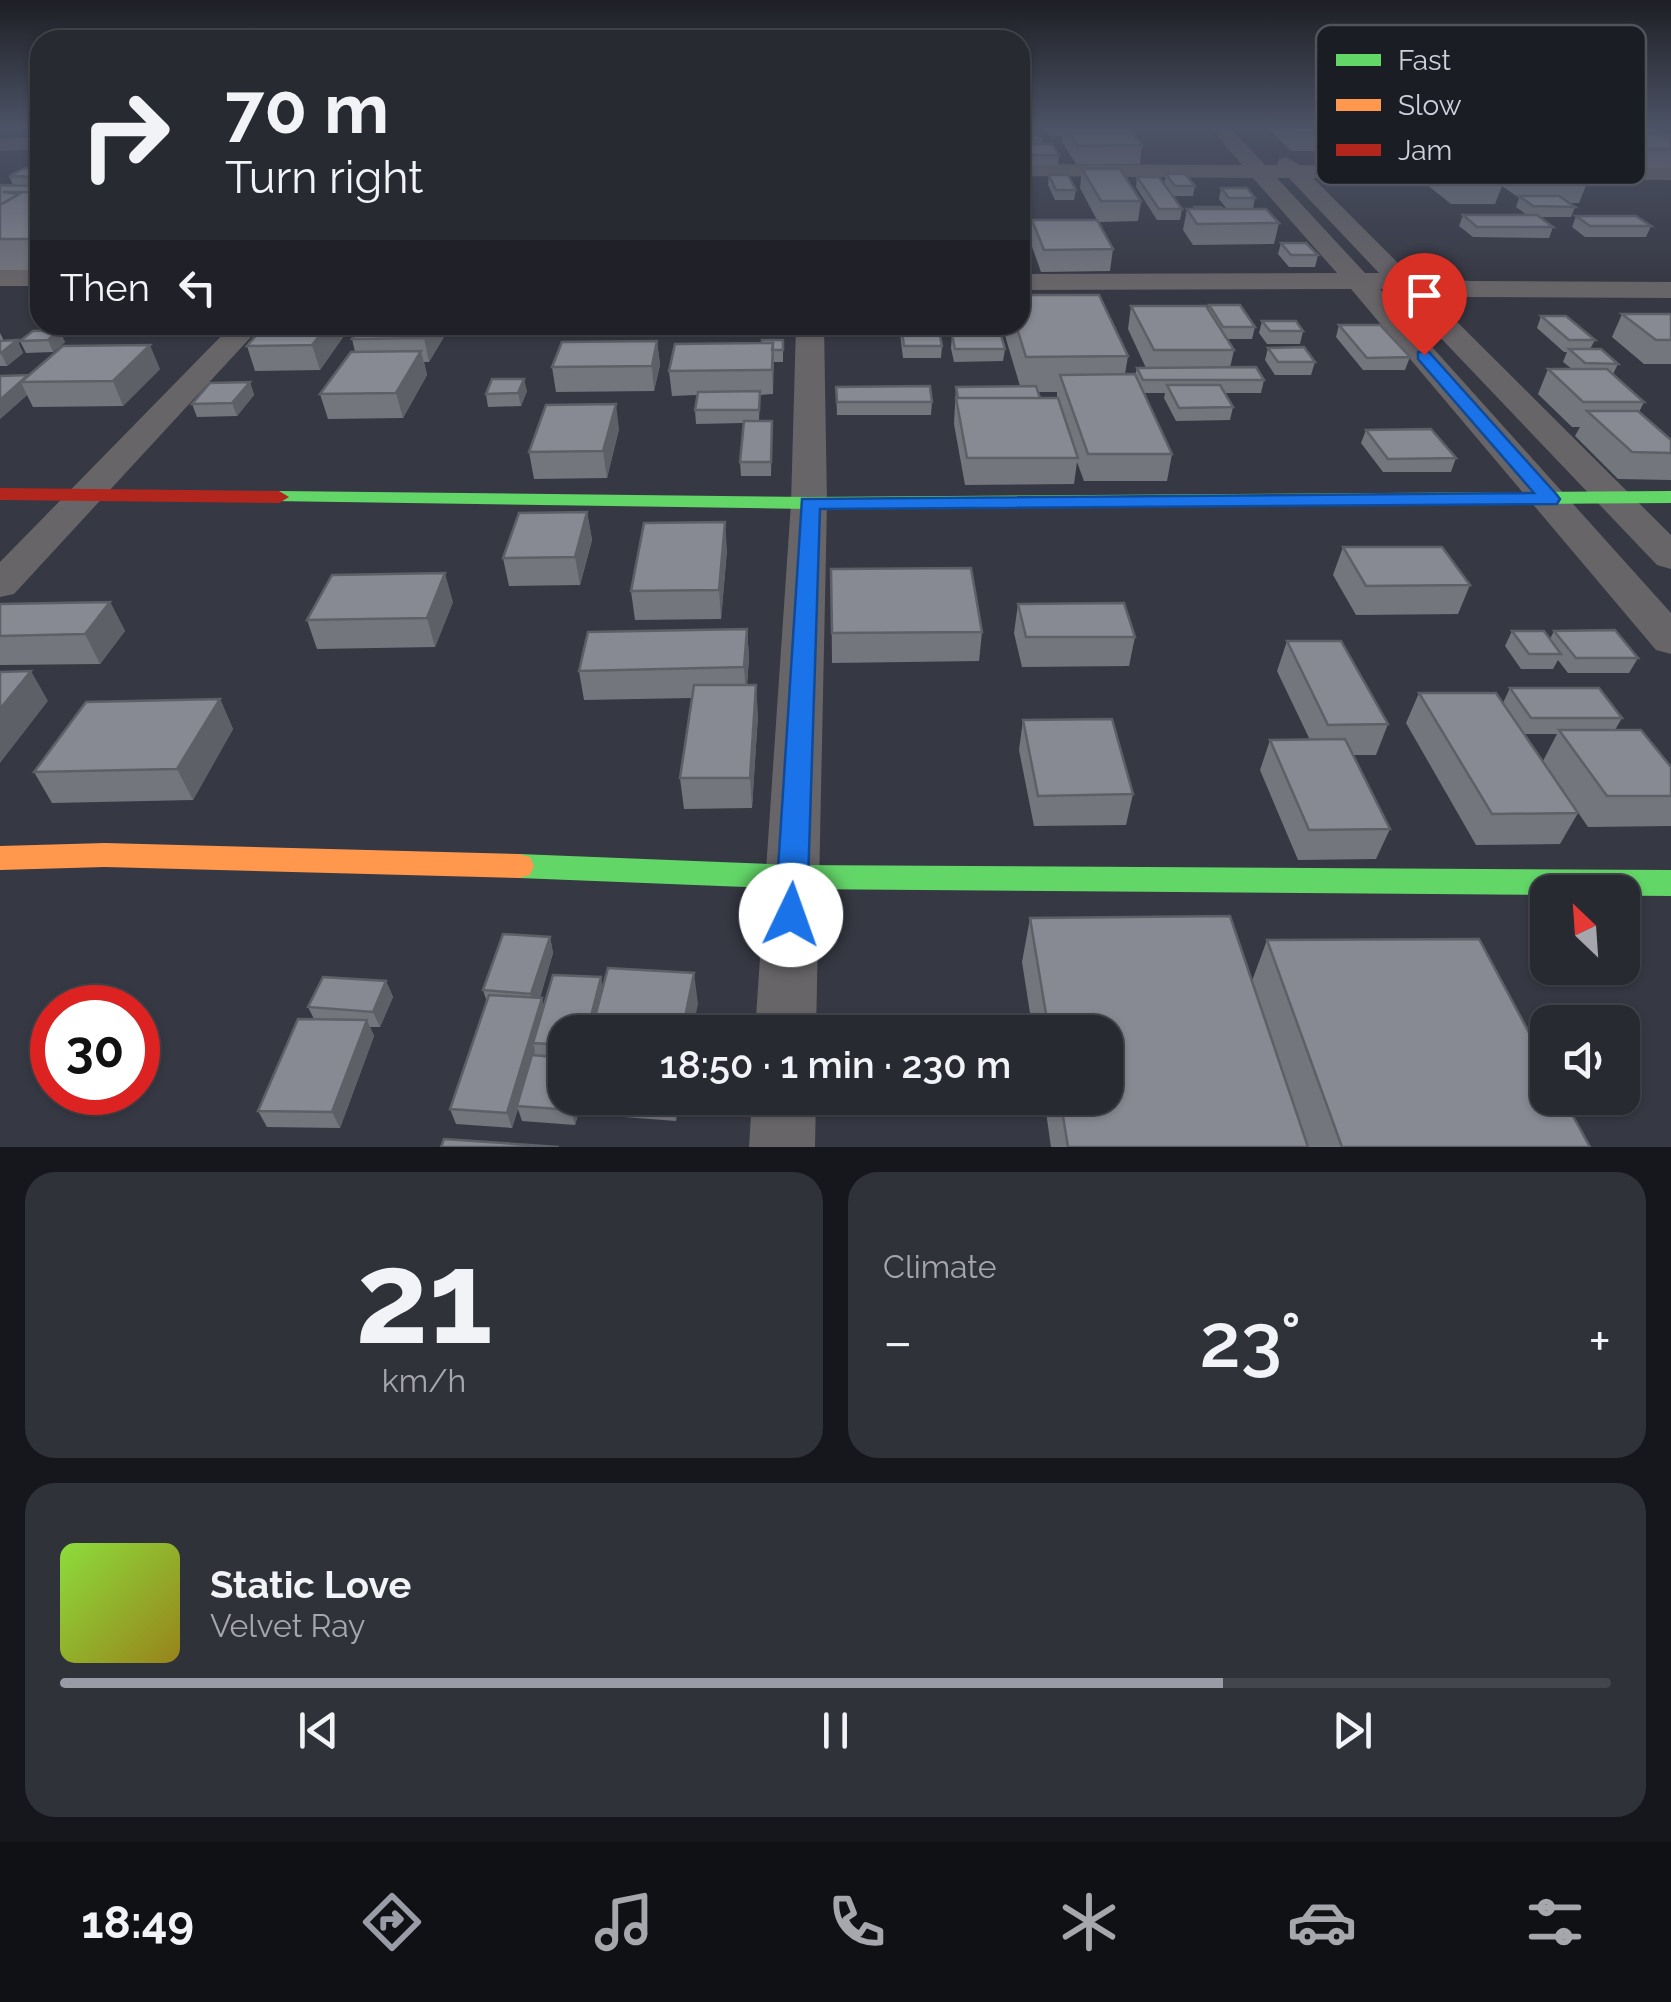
<!DOCTYPE html>
<html lang="en">
<head>
<meta charset="utf-8">
<style>
  body { margin:0; font-family:Raleway,sans-serif; background:#30323a; color:#f1f3f6; height:100vh; display:flex; flex-direction:column; font-size:38px; white-space:nowrap }
  * { box-sizing:border-box; margin:0 }
  p { font-size:32px; color:#a5a7ac }
  .icon { flex:none; width:55px; height:55px; fill:none; stroke:currentColor; stroke-width:2; stroke-linecap:round; stroke-linejoin:round }
  .map { position:relative; height:1147px; overflow:hidden }
  .sheet { display:flex; flex-direction:column; gap:25px; padding:25px; background:#16171c; flex:1 }
  .sheet>* { flex:none }
  .top-card { position:absolute; left:30px; top:30px; width:1000px; height:305px; border-radius:30px; box-shadow:0 2px 8px #0004,0 0 0 2px #44464d; background:#282a32; color:#f1f3f6; overflow:hidden }
  .needle { width:65px; rotate:335deg }
  .controls { position:absolute; left:1530px; top:875px; display:grid; gap:20px }
  .controls a { display:grid; place-items:center; width:110px; height:110px; border-radius:20px; background:#282a32; box-shadow:0 2px 8px #0004,0 0 0 2px #44464d; font-size:50px }
  .speed { position:absolute; left:30px; top:985px; display:flex; gap:20px; font-size:50px; font-weight:700; text-align:center }
  .speed>* { display:grid; place-content:center; width:130px; height:130px; border-radius:50%; background:#282a32; box-shadow:0 2px 8px #0004,0 0 0 2px #44464d; line-height:1 }
  .speed .limit { border:15px solid #d22; background:#fff; color:#111 }
  .pin { position:absolute; display:grid; place-items:center; width:85px; height:85px; color:#fff; margin:-102px -42px; border-radius:50% 50% 50% 0; rotate:-45deg; box-shadow:0 0 10px #0007 }
  .pin .icon { rotate:45deg }
  .me { position:absolute; width:110px; margin:-55px; rotate:3deg; stroke-linejoin:round; filter:drop-shadow(0 0 8px #0008) }
  .turn { display:flex; align-items:center; gap:35px; height:210px; padding:0 30px; font-size:45px }
  .turn .icon { width:130px; height:130px; stroke-width:2.5 }
  .turn b { display:block; font-size:70px; line-height:85px }
  .then { display:flex; align-items:center; height:95px; padding:0 30px; background:#0003; gap:20px; font-size:38px }
  .big { font-size:75px; font-weight:600; line-height:1.1 }
  .sheet .card { flex:1; display:flex; flex-direction:column; justify-content:center; gap:15px; min-width:0; padding:0 35px; border-radius:30px; background:#30323a }
  .sheet .dial { align-items:center; gap:0 }
  .dial b { font-size:130px; line-height:1 }
  .song { display:flex; align-items:center; gap:30px }
  .cover { width:120px; height:120px; border-radius:15px; background:linear-gradient(135deg,hsl(90 70% 55%),hsl(50 70% 35%)) }
  .played { height:10px; border-radius:5px; background:linear-gradient(90deg,#999ba7 75%,#44464d 75%) }
  .keys { display:flex; justify-content:space-around; direction:ltr }
  .heat { display:flex; justify-content:space-between; align-items:center; font-size:55px; direction:ltr }
  .sheet .tiles { flex:1; display:grid; gap:25px; grid-template-columns:1fr 1fr }
  .card:last-child { grid-column:span 2 }
  .trip { position:absolute; left:548px; top:1015px; width:575px; height:100px; border-radius:30px; background:#282a32; box-shadow:0 2px 8px #0004,0 0 0 2px #44464d; font-weight:600; line-height:100px; text-align:center }
  .menu { display:flex; height:160px; justify-content:space-around; align-items:center; background:#101114; color:#a5a7ac }
  .menu .icon { width:70px; height:70px }
  .menu .active { color:#999ba7 }
  .menu b { font-size:45px; color:#f1f3f6 }
  .map>svg:first-child { display:block }
  .lines { fill:none; stroke-linecap:round; stroke-linejoin:round }
  .street { fill:#686568; fill-rule:evenodd }
  .fast { fill:#63d668; fill-rule:evenodd }
  .slow { fill:#ff974d; fill-rule:evenodd }
  .jam { fill:#b3261e; fill-rule:evenodd }
  .wall { fill:#74767e; fill-rule:evenodd }
  .shaded-wall { fill:#5e6067 }
  .building { fill:#878993; stroke:#5e6067; stroke-width:2.5 }
  .route { fill:#1a73e8; stroke:#114b97; stroke-width:2.5 }
  .key { fill:#1b1d25; stroke:#51535c; stroke-width:2.5 }
  .key-label { font-size:28px; fill:#ced1dd }
</style>
</head>
<body>
<div class="map">
<svg width="1671" height="1147" viewBox="0 0 1671 1147">
  <rect width="100%" height="100%" fill="#363843"/>
  <g class="lines">
    <path class="street" d="M1210 127H1230L1265 165H1277L1279 159 1286 157 1300 165 1671 168V180L1313 178 1409 274 1469 281 1671 282V298L1469 297 1427 292 1671 535V569L1657 565 1394 289H1380L1671 613V654L1656 650 1351 289 1020 290V274L1337 273 1253 178 1020 176V164L1242 165ZM1277 178H1289L1379 273H1365Z
      M1630 127H1655L1671 135V149Z
      M40 137V149L0 151V139Z
      M0 270H40V286H0Z
      M232 325H262L14 594 0 597V562Z
      M796 325H824L827 503 816 1032H755L791 503Z
      M752 1098H816L815 1147H749Z"/>
    <path class="fast" d="M279 491 809 497 1671 491V503L809 509 272 501 269 497Z
      M519 854 793 865 1671 870V896L793 889 519 878 508 875 504 866 508 857Z"/>
    <path class="slow" d="M105 843 519 854 530 857 534 866 530 875 519 878 105 867 0 870V846Z"/>
    <path class="jam" d="M0 488 279 491 289 497 279 503 0 500Z"/>
  </g>
  <path class="wall" d="M1020 127H1029L1028 134H1020Z
    M1045 127H1128L1142 145 1140 164H1076L1062 142 1063 136H1049Z
    M1266 127H1350L1356 133 1352 151H1291Z
    M1370 127H1435V128Z
    M1441 127H1538L1546 132H1554L1546 127H1640L1638 134 1671 140V168H1617L1603 160 1600 166H1561L1587 183 1579 203H1569L1575 207 1571 217H1540L1553 227 1549 238 1473 237 1459 226 1463 215H1527L1516 207 1519 198 1502 186 1495 204H1451L1426 184 1432 165H1463L1436 144ZM1535 155 1549 164H1532ZM1477 166H1503L1498 181Z
    M1020 135 1041 140 1040 144 1059 155 1058 165H1020Z
    M1366 141 1423 158 1420 168H1384L1363 150Z
    M40 169V270H0V185H13L9 176Z
    M1082 169 1141 201 1138 221 1098 222 1113 249 1110 271 1041 272 1030 241 1032 220H1097L1080 188Z
    M1166 174 1195 186 1193 196H1173L1164 184Z
    M1049 175 1076 190 1074 200H1055L1048 185Z
    M1137 177 1182 209 1180 220H1157L1136 187Z
    M1221 188 1255 198 1253 208H1226L1219 199Z
    M1195 207 1223 209 1279 223 1274 244 1193 245 1183 230 1187 209H1195Z
    M1576 216 1651 226 1646 237H1585L1572 227Z
    M1281 243 1318 255 1315 267H1289L1278 254Z
    M1209 305 1255 327 1252 339H1227L1234 350 1230 368 1264 380 1261 393H1225L1233 407 1230 420 1176 421 1164 398 1165 393H1144L1172 454 1167 481H1084L1077 462 1074 484 965 485 954 424 956 387 1020 386 1003 329 1004 325H1020L1128 356 1125 374 1135 376 1137 368H1146L1128 329 1131 306 1208 309ZM1038 392H1057V398H1040Z
    M1622 314H1671V364H1644L1612 337Z
    M1541 316 1595 340 1590 349 1618 364 1613 374 1644 402 1639 412 1671 440V480L1618 479 1575 436 1580 427H1572L1538 394 1548 369H1572L1563 362 1567 352H1564L1537 328Z
    M1262 321 1303 331 1300 344H1267L1259 333Z
    M721 325H760L759 335H722Z
    M899 325H938L942 346 941 358H903Z
    M1339 325 1410 357 1405 370H1363L1336 337Z
    M59 330 65 342 53 352 26 353 20 341Z
    M348 330 320 370 255 371 247 346Z
    M448 330 429 362H424L427 375 403 418 328 419 320 394 355 352 352 339Z
    M0 333 4 341 17 340 23 353 7 366H0Z
    M952 335 1005 349 1003 361 954 362 951 348Z
    M783 340V362H773V394L760 395 759 421H772L771 476H741L740 462 743 423 696 424 695 410 697 395 672 396 669 371 762 343Z
    M657 341 660 365 654 391 556 392 552 367Z
    M1268 348 1315 362 1311 375H1275L1265 360Z
    M160 369 123 406 33 407 27 395 0 419V376Z
    M250 382 254 395 237 416 197 417 192 404Z
    M836 387 932 402 931 415H837Z
    M527 391 521 406 488 407 486 394Z
    M619 429 607 478 534 479 529 452Z
    M1366 430 1456 458 1451 472H1383L1361 443Z
    M587 512 592 540 580 585 509 586 503 558Z
    M1343 547 1470 585 1458 614 1356 615 1333 575Z
    M727 550 721 619 635 620 631 591Z
    M831 569 982 632 979 661 832 663Z
    M110 602 125 631 100 664 0 665V604Z
    M453 602 435 647 317 649 307 620Z
    M1018 604 1135 637 1129 666 1022 667 1014 633Z
    M747 629 749 658 747 685 758 715 752 808 684 809 680 778 692 698 584 700 579 671Z
    M1512 631 1550 639 1554 631 1638 658 1629 673H1568L1558 660 1553 669H1521L1505 646Z
    M1287 641 1388 724 1376 755H1353L1390 829 1376 859 1298 860 1260 770 1270 740H1310L1277 671Z
    M1510 688 1622 718 1615 730 1671 767V826L1588 827 1543 761 1557 734H1524L1578 813 1560 844 1476 845 1406 723 1419 693 1503 703Z
    M220 699 233 729 193 800 52 803 34 772Z
    M1023 720 1133 794 1126 825 1034 826 1019 750Z
    M1030 918 1252 981 1267 940 1590 1147H1051L1044 1098H1105V1032H1033L1022 962Z
    M550 937 553 953 540 998 544 1006 603 986 698 1004 565 1032V1098H680L676 1121 585 1114 582 1101 575 1125 522 1121 518 1109 512 1128 456 1124 450 1109 487 1002 483 990Z
    M386 981 393 997 380 1027H370L374 1036 340 1128 267 1127 258 1111 314 1019 308 1007Z"/>
  <path class="shaded-wall" d="M328 325H347L348 330 320 370 312 345Z
    M432 325H447L448 330 429 362 424 338Z
    M59 330 65 342 53 352 48 340Z
    M17 340 23 353 7 366 1 353Z
    M657 341 660 365 654 391 652 366Z
    M773 343 774 367 773 394 772 370Z
    M150 345 160 369 123 406 113 381Z
    M421 351 427 375 403 418 396 393Z
    M524 379 527 391 521 406 518 393Z
    M21 382 27 395 0 419V400Z
    M250 382 254 395 237 416 232 403Z
    M616 404 619 429 607 478 603 451Z
    M587 512 592 540 580 585 575 557Z
    M725 522 727 550 721 619 719 590Z
    M445 573 453 602 435 647 427 618Z
    M110 602 125 631 100 664 85 634Z
    M747 629 749 658 746 697 744 667Z
    M31 671 48 701 0 763V709Z
    M756 685 758 715 752 808 750 778Z
    M220 699 233 729 193 800 177 769Z
    M550 937 553 953 536 1010 531 994Z
    M694 973 698 1004 692 1032H682Z
    M601 977 604 993 594 1032H587Z
    M386 981 393 997 380 1027 373 1012Z
    M542 998 546 1014 533 1043 535 1051 519 1106H517L518 1109 512 1128 507 1113Z
    M367 1020 374 1036 340 1128 332 1112Z
    M574 1098H581L582 1101 575 1125 571 1110Z
    M672 1098H680L676 1121Z"/>
  <path class="building" d="M1066 127H1128L1142 145 1078 146Z
    M1289 127H1350L1356 133 1295 132Z
    M1598 134H1659L1671 140V149H1625Z
    M1020 135H1038L1041 140H1022Z
    M1020 144H1052L1059 155H1020Z
    M25 168 40 169V177L9 176Z
    M1082 169H1120L1141 201H1101Z
    M1166 174H1185L1195 186H1175Z
    M1049 175H1068L1076 190H1056Z
    M1137 177H1159L1182 209H1159Z
    M40 180V192H3L19 194 0 205V185L29 186Z
    M1221 188H1247L1255 198H1229Z
    M23 192H40V239H0V205Z
    M1519 196H1559L1575 207 1533 206Z
    M1195 207H1221L1223 209H1197Z
    M1187 209H1266L1279 223 1197 224Z
    M1463 215H1537L1553 227H1477Z
    M1576 216H1636L1651 226H1590Z
    M1032 220H1097L1113 249 1044 250Z
    M1281 243H1306L1318 255H1291Z
    M1020 295H1099L1128 356 1026 357 1016 325H1020Z
    M1209 305H1240L1255 327H1223Z
    M1131 306H1206L1234 350H1154Z
    M1622 314H1671V340H1656Z
    M1541 316H1566L1595 340H1569Z
    M1262 321H1296L1303 331H1270Z
    M265 325H328L312 345 247 346Z
    M362 325H432L424 338 352 339Z
    M901 325H938L942 346H904Z
    M1339 325H1380L1410 357 1367 358Z
    M59 330 48 340 20 341 33 331Z
    M952 335H1001L1005 349H955Z
    M17 340 1 353H0V341Z
    M762 340H783V350H772L773 343H762Z
    M657 341 652 366 552 367 562 342Z
    M773 343 772 370 669 371 675 344Z
    M150 345 113 381 21 382 63 346Z
    M1304 347 1315 362H1278L1268 348Z
    M1569 349H1601L1618 364 1585 363Z
    M421 351 396 393 320 394 351 352Z
    M1256 367 1264 380H1143L1137 368Z
    M1548 369H1607L1644 402H1583Z
    M1135 374 1172 454H1088L1060 375Z
    M28 375 0 400V376Z
    M492 379H524L518 393 486 394Z
    M250 382 232 403 192 404 210 383Z
    M1167 385H1220L1233 407 1179 408Z
    M930 386 932 402H837L836 387Z
    M1036 386 1040 398H958L956 387Z
    M760 391 759 410H695L698 392Z
    M956 398H1058L1078 458H967Z
    M616 404 603 451 529 452 546 405Z
    M1587 411H1638L1671 440V453L1632 452Z
    M744 421H772L771 462H740Z
    M1431 429 1456 458 1388 459 1366 430Z
    M587 512 575 557 503 558 519 513Z
    M725 522 719 590 631 591 644 523Z
    M1343 547H1442L1470 585 1366 586Z
    M971 568 982 632 832 633 831 569Z
    M445 573 427 618 307 620 332 575Z
    M110 602 85 634 0 636V604Z
    M1124 603 1135 637H1026L1018 604Z
    M747 629 744 667 579 671 588 632Z
    M1615 630 1638 658H1576L1554 631Z
    M1512 631H1544L1561 654H1529Z
    M1287 641H1341L1388 724 1328 725Z
    M31 671 0 709V672Z
    M694 685H756L750 778H680Z
    M1510 688H1599L1622 718H1531Z
    M1419 693H1496L1578 813 1492 814Z
    M220 699 177 769 34 772 86 702Z
    M1112 719 1133 794 1038 796 1023 720Z
    M1559 730H1641L1671 767V796H1607Z
    M1345 739 1390 829 1309 830 1270 740Z
    M1230 916 1308 1147H1068L1060 1098H1105V1032H1049L1030 918Z
    M503 934 550 937 531 994 483 990Z
    M1479 939 1548 1068V1098H1563L1590 1147H1342L1267 940Z
    M608 968 694 973 682 1032H591Z
    M553 975 601 977 587 1032H565V1045L533 1043Z
    M323 977 386 981 373 1012 308 1007Z
    M489 995 542 998 507 1113 450 1109Z
    M298 1019 367 1020 332 1112 258 1111Z
    M532 1055 565 1058V1098H574L571 1110 517 1106Z
    M444 1139 559 1147H441Z"/>
  <linearGradient id="sky" x2="0" y2="1"><stop stop-color="#1e1f25"/><stop offset="0.44" stop-color="#4c5366"/><stop offset="1" stop-color="#4c5366" stop-opacity="0"/></linearGradient>
  <rect width="1671" height="288" fill="url(#sky)"/>
  <path class="route" d="M1418 352H1429L1557 495 1560 499 1557 504 820 509 807 915 802 924 791 928 780 924 775 915 802 499 1534 493 1418 359Z"/>
  <rect x="1316" y="25" width="330" height="160" rx="15" class="key"/>
  <rect x="1336" y="54" width="45" height="12" fill="#63d668"/>
  <rect x="1336" y="99" width="45" height="12" fill="#ff974d"/>
  <rect x="1336" y="144" width="45" height="12" fill="#b3261e"/>
  <g class="key-label">
    <text x="1398" y="70">Fast</text>
    <text x="1398" y="115">Slow</text>
    <text x="1398" y="160">Jam</text>
  </g>
</svg>
<div class="controls">
<a><svg class="needle" viewBox="-14 -14 28 28"><path d="M0-13l5 13h-10z" fill="#e53935"/><path d="M0 13l5-13h-10z" fill="#a5a7ac"/></svg></a>
<a><svg class="icon" aria-label="sound" viewBox="0 0 24 24"><path d="M4 9h4l5-4v14l-5-4H4zM17 9q2 3 0 6"/></svg></a>
</div>
<div class="speed"><div class="limit">30</div></div>
<div class="pin" style="left:1424px;top:355px;background:#d93025"><svg class="icon" aria-label="arrive" viewBox="0 0 24 24"><path d="M6 21V4h12l-3 4 3 4H6"/></svg></div>
<svg class="me" style="left:791px;top:915px" viewBox="-20 -20 40 40"><circle r="19" fill="#fff"/><path d="M0-13L10 11 0 6-10 11z" fill="#1a73e8"/></svg>
<div class="trip">18:50 · 1 min · 230 m</div>
<div class="top-card">
<div class="turn"><svg class="icon" aria-label="right" viewBox="0 0 24 24"><path d="M7 20v-9h11M14 6l5 5-5 5"/></svg><div><b>70 m</b>Turn right</div></div>
<div class="then">Then<svg class="icon" aria-label="left" viewBox="0 0 24 24"><path d="M17 20v-9H6M10 6l-5 5 5 5"/></svg></div>
</div>
</div>
<section class="sheet">
<div class="tiles">
<div class="card dial"><b>21</b><p>km/h</p></div>
<div class="card"><p>Climate</p>
<div class="heat"><a>−</a><b class="big">23°</b><a>+</a></div>
</div>
<div class="card">
<div class="song"><i class="cover"></i><div><b>Static Love</b><p>Velvet Ray</p></div></div>
<div class="played"></div>
<div class="keys"><svg class="icon" aria-label="previous" viewBox="0 0 24 24"><path d="M18 5L8 12l10 7zM5 5v14"/></svg><svg class="icon" aria-label="pause" viewBox="0 0 24 24"><path d="M8 5v14M16 5v14"/></svg><svg class="icon" aria-label="next" viewBox="0 0 24 24"><path d="M6 5l10 7-10 7zM19 5v14"/></svg></div>
</div>
</div>
</section>
<nav class="menu">
<b>18:49</b>
<svg class="icon active" aria-label="directions" viewBox="0 0 24 24"><path d="M12 3l9 9-9 9-9-9zM9 14v-3h6M13 9l2 2-2 2"/></svg>
<svg class="icon" aria-label="music" viewBox="0 0 24 24"><path d="M9 18V5l10-2v13"/><circle cx="6" cy="18" r="3"/><circle cx="16" cy="16" r="3"/></svg>
<svg class="icon" aria-label="phone" viewBox="0 0 24 24"><path d="M5 4h4l2 5-3 2q2 4 5 5l2-3 5 2v4C11 20 4 13 5 4z"/></svg>
<svg class="icon" aria-label="climate" viewBox="0 0 24 24"><path d="M12 3v18M4 7l16 10M4 17L20 7"/></svg>
<svg class="icon" aria-label="car" viewBox="0 0 24 24"><path d="M5 17H2v-5l4-1 3-4h7l3 4 3 1v5h-3M9 17h6M6 11h13"/><circle cx="7" cy="17" r="2"/><circle cx="17" cy="17" r="2"/></svg>
<svg class="icon" aria-label="filters" viewBox="0 0 24 24"><path d="M4 7h16M4 17h16"/><circle cx="9" cy="7" r="2"/><circle cx="15" cy="17" r="2"/></svg>
</nav>
</body>
</html>
